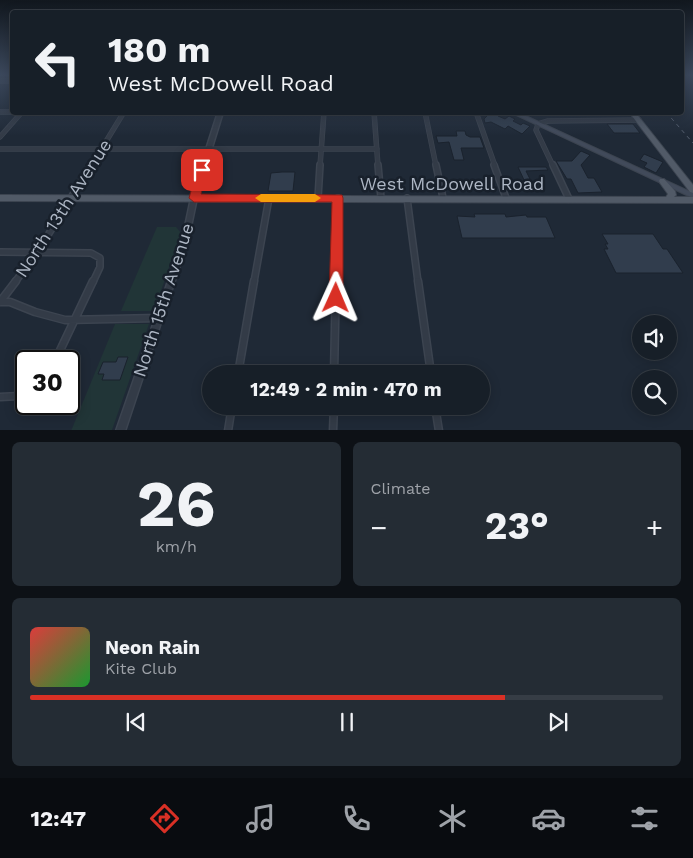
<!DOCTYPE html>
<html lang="en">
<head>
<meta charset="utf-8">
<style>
  body { margin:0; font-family:"Work Sans",sans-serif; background:#242c34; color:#f1f3f6; height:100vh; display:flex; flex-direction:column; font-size:19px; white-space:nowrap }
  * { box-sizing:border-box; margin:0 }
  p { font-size:16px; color:#9ea2a8 }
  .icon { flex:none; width:28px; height:28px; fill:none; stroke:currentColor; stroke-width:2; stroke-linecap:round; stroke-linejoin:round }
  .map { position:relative; height:430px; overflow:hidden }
  .drawer { display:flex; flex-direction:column; gap:12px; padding:12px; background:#0d1116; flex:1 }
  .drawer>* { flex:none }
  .guide { position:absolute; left:10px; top:10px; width:674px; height:105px; border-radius:5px; box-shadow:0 2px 12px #0003,0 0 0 1px #363d45; background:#171f28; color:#f1f3f6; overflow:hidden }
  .fabs { position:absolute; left:632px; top:315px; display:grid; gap:10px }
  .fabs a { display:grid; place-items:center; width:45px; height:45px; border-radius:50%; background:#171f28; box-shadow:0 2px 12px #0003,0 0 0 1px #363d45; font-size:25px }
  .speed { position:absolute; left:15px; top:350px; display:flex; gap:10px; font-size:25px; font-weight:700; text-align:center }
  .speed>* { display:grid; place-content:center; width:65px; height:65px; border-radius:50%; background:#171f28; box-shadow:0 2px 12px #0003,0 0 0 1px #363d45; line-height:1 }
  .speed .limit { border:2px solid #111; border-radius:8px; background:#fff; color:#111 }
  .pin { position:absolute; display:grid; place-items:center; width:42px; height:42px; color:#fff; margin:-21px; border-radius:10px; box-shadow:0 2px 8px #0006 }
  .me { position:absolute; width:55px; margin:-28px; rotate:1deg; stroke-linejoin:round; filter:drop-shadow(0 0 4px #0008) }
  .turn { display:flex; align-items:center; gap:18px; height:105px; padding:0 15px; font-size:22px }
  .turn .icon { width:65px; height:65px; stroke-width:2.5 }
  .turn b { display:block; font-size:35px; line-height:42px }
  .big { font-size:38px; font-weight:700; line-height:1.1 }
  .drawer .widget { flex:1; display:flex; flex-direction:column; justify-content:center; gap:8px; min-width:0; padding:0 18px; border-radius:8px; background:#242c34 }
  .drawer .dial { align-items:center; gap:0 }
  .dial b { font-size:65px; line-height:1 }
  .song { display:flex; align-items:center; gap:15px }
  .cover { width:60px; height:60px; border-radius:8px; background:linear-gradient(135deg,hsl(0 70% 55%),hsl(130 70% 35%)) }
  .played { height:5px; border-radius:2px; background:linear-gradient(90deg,#d93025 75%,#363d45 75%) }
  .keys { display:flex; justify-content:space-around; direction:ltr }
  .heat { display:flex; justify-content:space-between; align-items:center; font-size:28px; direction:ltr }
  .drawer .tiles { flex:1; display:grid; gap:12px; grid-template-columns:1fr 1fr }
  .widget:last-child { grid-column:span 2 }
  .trip { position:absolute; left:202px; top:365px; width:288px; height:50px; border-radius:25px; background:#171f28; box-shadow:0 2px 12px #0003,0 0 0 1px #363d45; font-weight:700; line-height:50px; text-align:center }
  .tab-bar { display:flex; height:80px; justify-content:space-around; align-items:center; background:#090c10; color:#9ea2a8 }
  .tab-bar .icon { width:35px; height:35px }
  .tab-bar .on { color:#d93025 }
  .tab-bar b { font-size:22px; color:#f1f3f6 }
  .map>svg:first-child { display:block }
  .green { fill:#213537 }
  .building { fill:#313d4d; stroke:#1a222d }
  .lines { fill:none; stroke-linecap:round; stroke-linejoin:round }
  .minor-far2-casing { stroke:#3c4450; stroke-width:5.5 }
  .minor-far1-casing { stroke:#3c4450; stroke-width:8 }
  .minor-casing { stroke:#3c4450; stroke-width:9 }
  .tertiary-casing { stroke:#3c4450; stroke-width:3 }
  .secondary-casing { stroke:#3c4450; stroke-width:2 }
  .primary-casing { stroke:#3c4450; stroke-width:2 }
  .minor-far2 { stroke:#333b47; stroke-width:4 }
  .minor-far1 { stroke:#333b47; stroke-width:5 }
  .minor { stroke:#333b47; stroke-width:6 }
  .tertiary { fill:#333b47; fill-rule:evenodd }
  .secondary { fill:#414a5a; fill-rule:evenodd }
  .primary { fill:#515a67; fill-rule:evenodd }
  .rail { stroke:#555f6e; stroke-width:1; stroke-dasharray:4 4; stroke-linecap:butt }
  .route { fill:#d93025; stroke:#8d1f18 }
  .slow { fill:#f59e0b }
  .labels { text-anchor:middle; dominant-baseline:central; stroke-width:5; stroke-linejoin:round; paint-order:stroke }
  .street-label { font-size:18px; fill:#adb6c4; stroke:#18202b }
</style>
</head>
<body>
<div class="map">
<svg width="693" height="431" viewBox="0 0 693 431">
  <rect width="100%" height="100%" fill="#1f2936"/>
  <path class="green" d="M157 227H176L181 233 154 311H121Z
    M115 324H149L112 430 71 431Z"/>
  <path class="building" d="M491 112H502L498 116 505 119 509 116 515 119 513 121 521 125 523 123 530 126 522 134 508 126 505 129 491 122 485 123 484 119Z
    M607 124H633L640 133H614Z
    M456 131H465L466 135 470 137H480L484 148H461L464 160H454L449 142 438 143 436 136H457Z
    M581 151 590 155 581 165 588 178H594L602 192 578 193 571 179H567L556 161H572Z
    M644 154 663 162 656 173 644 167 647 163 640 160Z
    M518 167H546L548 170 526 171 530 179 524 180Z
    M282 172H295L293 191H268L271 173Z
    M474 214H505L506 217 526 215 527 217H546L555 238H462L457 216 475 217Z
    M602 234H653L663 249H667L683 273H616L604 249H608L605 244H608Z
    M118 357H128L120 380H102L104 374H98L103 362H116Z"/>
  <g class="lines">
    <defs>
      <path id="minor-far2" d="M0 81H12
        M0 112H12
        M374 112 378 166
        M425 112 436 166
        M476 112 495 166
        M0 137 22 112
        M0 149H377
        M91 166 124 112
        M320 166 324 112
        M553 166 536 130 538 124 548 121 639 120"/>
      <path id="minor-far1" d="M378 165 381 198
        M436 165 443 198
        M494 165 506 198
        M553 165 569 199
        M318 198 320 165
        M407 198 418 282
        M0 252 91 253 100 258V267L93 282
        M15 282 37 253 91 165
        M254 282 269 198
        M336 282 338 198"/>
      <path id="minor" d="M418 281 431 374
        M0 302 16 281
        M0 302H10L35 312 65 320 158 318
        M55 361 93 281
        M238 374 254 281
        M334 374 336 281
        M0 397 20 396 26 392
        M435 406 439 431
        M228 431 232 406
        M333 431 334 406"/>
      <path id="tertiary" d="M218 112H223L198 193 188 241 125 431H116L182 241 192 193Z"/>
      <path id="secondary" d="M510 112H517L693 193V198Z"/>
      <path id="primary" d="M629 112H635L693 185V193L690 192Z
        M660 179H664L675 191 676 195 674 197H693V203L0 201V195L666 197 668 194 660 183 659 181Z"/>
    </defs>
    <use href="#minor-far2" class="minor-far2-casing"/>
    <use href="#minor-far1" class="minor-far1-casing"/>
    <use href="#minor" class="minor-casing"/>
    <use href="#tertiary" class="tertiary-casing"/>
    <use href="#secondary" class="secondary-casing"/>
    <use href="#primary" class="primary-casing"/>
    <use href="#minor-far2" class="minor-far2"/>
    <use href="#minor-far1" class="minor-far1"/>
    <use href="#minor" class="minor"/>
    <use href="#tertiary" class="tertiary"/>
    <use href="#secondary" class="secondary"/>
    <use href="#primary" class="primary"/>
    <path class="rail" d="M666 112 693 143"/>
  </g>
  <linearGradient id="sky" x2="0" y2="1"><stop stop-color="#11171e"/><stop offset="0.55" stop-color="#3c495d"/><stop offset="1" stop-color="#3c495d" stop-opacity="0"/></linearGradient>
  <rect width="693" height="136" fill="url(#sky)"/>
  <path class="route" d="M202 167 207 170 201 194 342 195 343 198V298L341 303 336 305 331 303 329 298 332 202H194L189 198 197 170Z"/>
  <path class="slow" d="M261 194H315L321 198 315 202H261L255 198Z"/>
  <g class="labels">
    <g class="street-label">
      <text x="452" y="183">West McDowell Road</text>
      <text transform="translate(63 208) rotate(-57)">North 13th Avenue</text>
      <text transform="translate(163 300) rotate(-72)">North 15th Avenue</text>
    </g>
  </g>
</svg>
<div class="fabs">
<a><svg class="icon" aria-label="sound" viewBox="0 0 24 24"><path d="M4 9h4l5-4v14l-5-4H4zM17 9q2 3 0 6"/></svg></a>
<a><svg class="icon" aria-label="search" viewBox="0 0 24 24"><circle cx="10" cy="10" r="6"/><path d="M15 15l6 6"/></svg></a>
</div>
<div class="speed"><div class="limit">30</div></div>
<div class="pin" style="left:202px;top:170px;background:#d93025"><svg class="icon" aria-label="arrive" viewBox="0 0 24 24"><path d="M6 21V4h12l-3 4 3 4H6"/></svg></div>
<svg class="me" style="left:336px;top:298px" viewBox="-20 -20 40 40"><path d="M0-17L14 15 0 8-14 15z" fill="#d93025" stroke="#fff" stroke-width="4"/></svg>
<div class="trip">12:49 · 2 min · 470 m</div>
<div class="guide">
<div class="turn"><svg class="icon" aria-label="left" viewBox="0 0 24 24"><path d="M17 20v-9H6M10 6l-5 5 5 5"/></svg><div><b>180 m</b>West McDowell Road</div></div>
</div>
</div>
<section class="drawer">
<div class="tiles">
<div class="widget dial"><b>26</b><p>km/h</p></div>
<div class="widget"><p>Climate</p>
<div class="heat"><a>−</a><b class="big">23°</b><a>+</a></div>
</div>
<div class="widget">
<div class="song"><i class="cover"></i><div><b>Neon Rain</b><p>Kite Club</p></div></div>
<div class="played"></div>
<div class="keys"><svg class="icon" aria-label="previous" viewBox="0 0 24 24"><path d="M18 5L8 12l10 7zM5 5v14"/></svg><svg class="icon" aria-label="pause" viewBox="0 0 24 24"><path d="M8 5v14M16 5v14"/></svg><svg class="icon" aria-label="next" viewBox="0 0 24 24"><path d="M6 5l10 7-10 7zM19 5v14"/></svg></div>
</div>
</div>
</section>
<nav class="tab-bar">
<b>12:47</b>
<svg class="icon on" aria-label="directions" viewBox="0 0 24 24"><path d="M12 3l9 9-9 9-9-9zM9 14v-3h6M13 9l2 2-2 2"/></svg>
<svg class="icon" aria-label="music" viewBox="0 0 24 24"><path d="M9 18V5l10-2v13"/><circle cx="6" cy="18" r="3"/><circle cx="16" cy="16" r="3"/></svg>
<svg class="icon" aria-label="phone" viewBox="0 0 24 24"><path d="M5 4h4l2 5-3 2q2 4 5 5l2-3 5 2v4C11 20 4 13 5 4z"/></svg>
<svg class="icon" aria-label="climate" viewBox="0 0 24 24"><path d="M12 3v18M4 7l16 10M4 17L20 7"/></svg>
<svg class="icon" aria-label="car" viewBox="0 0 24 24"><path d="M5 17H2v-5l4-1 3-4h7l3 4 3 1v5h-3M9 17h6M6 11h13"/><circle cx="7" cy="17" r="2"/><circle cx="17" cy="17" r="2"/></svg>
<svg class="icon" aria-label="filters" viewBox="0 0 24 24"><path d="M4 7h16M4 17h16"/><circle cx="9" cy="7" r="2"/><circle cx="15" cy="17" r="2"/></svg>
</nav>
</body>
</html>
